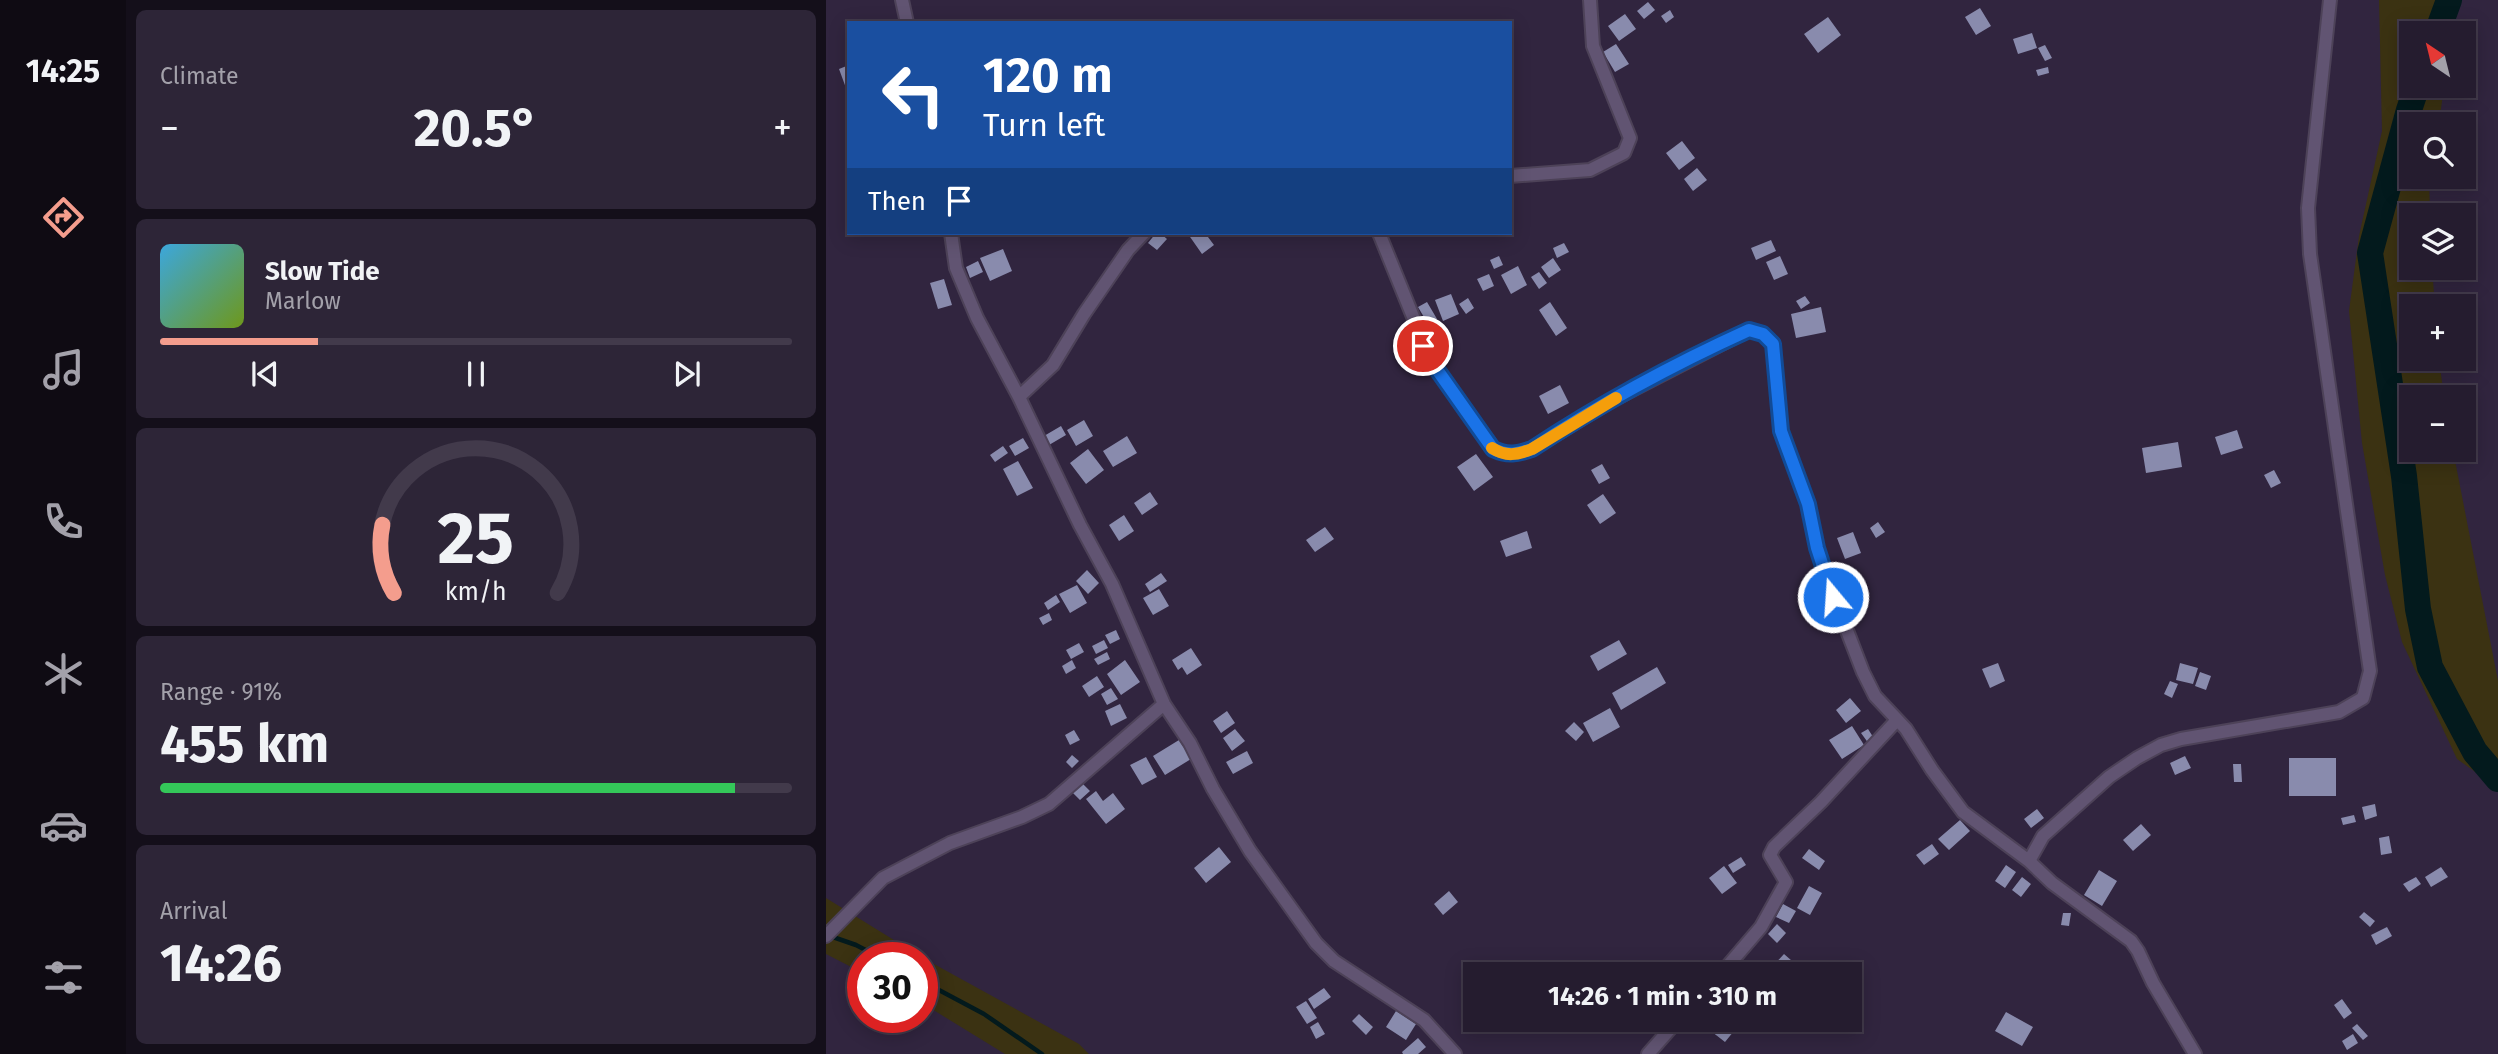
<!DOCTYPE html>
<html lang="en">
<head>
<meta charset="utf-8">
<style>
  body { margin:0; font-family:"Fira Sans",sans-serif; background:#2d2537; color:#f1f3f6; height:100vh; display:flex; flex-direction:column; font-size:26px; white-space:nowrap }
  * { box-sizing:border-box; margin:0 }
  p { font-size:23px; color:#a3a1aa }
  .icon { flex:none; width:38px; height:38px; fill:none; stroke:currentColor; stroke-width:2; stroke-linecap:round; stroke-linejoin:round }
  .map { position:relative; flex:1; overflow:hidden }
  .drawer { display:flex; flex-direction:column; gap:10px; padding:10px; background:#140f1a; width:700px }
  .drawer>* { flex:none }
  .guide { position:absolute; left:21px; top:21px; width:665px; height:214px; border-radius:0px; box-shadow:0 4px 18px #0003,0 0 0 2px #423a4b; background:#1a4fa0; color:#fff; overflow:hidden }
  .needle { width:46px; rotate:325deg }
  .fabs { position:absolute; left:1573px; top:21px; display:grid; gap:14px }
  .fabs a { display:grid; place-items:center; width:77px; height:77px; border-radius:0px; background:#251c2f; box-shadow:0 4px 18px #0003,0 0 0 2px #423a4b; font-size:35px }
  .speed { position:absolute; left:21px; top:942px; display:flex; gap:14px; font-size:35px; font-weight:700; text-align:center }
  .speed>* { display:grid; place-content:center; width:91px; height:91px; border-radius:50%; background:#251c2f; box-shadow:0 4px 18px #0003,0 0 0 2px #423a4b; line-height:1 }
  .speed .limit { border:10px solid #d22; background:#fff; color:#111 }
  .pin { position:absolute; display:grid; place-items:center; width:60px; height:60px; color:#fff; margin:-30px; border:4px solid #fff; border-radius:50%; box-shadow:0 2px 7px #0007 }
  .me { position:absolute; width:77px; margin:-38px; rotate:342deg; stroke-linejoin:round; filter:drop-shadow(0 0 5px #0008) }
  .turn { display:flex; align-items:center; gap:24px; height:147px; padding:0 21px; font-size:32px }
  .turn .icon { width:91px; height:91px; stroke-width:2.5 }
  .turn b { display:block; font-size:49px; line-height:60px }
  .then { display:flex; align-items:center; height:66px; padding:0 21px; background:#0003; gap:14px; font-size:26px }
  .big { font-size:52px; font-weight:700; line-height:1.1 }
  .drawer .widget { flex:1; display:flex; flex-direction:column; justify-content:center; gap:10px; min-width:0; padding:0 24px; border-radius:10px; background:#2d2537 }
  .drawer .dial { align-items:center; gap:0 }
  .dial svg { height:182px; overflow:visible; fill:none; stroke:#423a4b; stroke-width:7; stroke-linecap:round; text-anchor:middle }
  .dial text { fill:#f1f3f6; stroke:none }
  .song { display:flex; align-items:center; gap:21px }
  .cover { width:84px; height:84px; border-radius:10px; background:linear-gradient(135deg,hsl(200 70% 55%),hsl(80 70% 35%)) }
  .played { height:7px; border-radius:4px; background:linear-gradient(90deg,#f49d8d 25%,#423a4b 25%) }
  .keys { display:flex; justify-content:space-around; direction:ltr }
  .heat { display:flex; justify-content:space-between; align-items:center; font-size:38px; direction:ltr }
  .charge { height:10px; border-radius:5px; background:linear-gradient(90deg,#34c759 91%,#423a4b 0) }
  .trip { position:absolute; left:637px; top:962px; width:399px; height:70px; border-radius:0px; background:#251c2f; box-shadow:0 4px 18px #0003,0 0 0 2px #423a4b; font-weight:700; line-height:70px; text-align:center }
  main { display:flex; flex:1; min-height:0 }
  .tab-bar { display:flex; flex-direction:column; width:126px; justify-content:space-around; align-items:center; background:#0f0b13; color:#a3a1aa }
  .tab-bar .icon { width:49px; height:49px }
  .tab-bar .selected { color:#f49d8d }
  .tab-bar b { font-size:32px; color:#f1f3f6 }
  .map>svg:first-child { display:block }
  .sand { fill:#3b3212 }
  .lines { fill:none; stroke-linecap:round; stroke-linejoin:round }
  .stream { stroke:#031a1d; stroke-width:4.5 }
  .river { stroke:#031a1d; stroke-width:26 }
  .building { fill:#898bad }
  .minor-casing { stroke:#4d4258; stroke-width:16 }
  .minor { stroke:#615472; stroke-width:12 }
  .route-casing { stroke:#114b97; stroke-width:18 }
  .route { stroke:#1a73e8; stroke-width:12 }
  .slow { stroke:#f59e0b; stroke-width:12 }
</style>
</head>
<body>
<main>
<nav class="tab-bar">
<b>14:25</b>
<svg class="icon selected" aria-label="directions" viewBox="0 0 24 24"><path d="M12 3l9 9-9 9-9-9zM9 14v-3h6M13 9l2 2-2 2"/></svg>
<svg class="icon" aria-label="music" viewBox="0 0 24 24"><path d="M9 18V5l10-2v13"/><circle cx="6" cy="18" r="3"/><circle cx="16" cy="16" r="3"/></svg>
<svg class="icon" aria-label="phone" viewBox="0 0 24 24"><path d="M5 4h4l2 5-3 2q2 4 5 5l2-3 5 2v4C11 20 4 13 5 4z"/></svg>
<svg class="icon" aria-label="climate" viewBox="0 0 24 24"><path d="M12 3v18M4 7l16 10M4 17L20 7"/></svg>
<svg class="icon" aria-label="car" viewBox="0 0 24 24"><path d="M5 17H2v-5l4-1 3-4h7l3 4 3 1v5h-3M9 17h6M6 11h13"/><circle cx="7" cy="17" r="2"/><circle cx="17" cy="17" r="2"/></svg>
<svg class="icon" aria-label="filters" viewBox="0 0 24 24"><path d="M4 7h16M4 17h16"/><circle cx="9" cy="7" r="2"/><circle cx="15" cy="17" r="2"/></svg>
</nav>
<section class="drawer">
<div class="widget"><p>Climate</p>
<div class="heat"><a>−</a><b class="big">20.5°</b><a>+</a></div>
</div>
<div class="widget">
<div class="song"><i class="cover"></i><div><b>Slow Tide</b><p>Marlow</p></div></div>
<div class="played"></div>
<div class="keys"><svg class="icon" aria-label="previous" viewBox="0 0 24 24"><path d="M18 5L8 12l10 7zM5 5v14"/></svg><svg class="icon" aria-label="pause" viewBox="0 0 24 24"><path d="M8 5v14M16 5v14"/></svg><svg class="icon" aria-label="next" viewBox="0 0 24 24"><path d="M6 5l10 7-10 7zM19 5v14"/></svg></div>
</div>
<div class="widget dial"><svg viewBox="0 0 100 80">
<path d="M14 69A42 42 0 1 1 86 69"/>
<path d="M14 69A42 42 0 0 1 9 39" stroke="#f49d8d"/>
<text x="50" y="56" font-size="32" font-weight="700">25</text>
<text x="50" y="72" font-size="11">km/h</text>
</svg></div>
<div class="widget"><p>Range · 91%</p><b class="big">455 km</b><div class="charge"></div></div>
<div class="widget"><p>Arrival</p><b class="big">14:26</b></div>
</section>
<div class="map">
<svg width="1672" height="1054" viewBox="0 0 1672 1054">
  <rect width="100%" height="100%" fill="#31253f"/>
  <path class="sand" d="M1553 0H1626V33H1586V86H1618L1613 124H1586V177H1603L1604 215H1586V268H1606L1609 306H1586V359H1613L1618 397H1586V450H1627L1672 681V788L1631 759 1576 642 1559 575 1536 443 1523 311 1533 236 1556 131Z
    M0 898 97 958 253 1044 263 1054H179L96 1003V957H37V973L0 954Z"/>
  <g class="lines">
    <path class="stream" d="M4 936 30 945 53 957
      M96 981 158 1014 216 1054"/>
    <path class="river" d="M1611 33 1623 0
      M1591 86 1583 110 1544 253 1578 476 1592 609 1604 667 1649 752 1672 779"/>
  </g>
  <path class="building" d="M822 2 829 10 818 19 811 11Z
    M1154 8 1165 26 1150 35 1139 17Z
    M844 10 848 17 840 23 835 16Z
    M799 14 810 29 793 41 782 26Z
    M1002 17 1015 35 992 53 978 34Z
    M1206 33 1211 48 1192 54 1187 39Z
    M790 44 803 64 789 72 777 52Z
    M1219 45 1226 58 1219 61 1212 48Z
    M23 65V87L20 88 13 69Z
    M1222 67 1223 73 1212 76 1210 70Z
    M856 141 869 158 853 170 840 153Z
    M871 168 881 180 867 191 858 179Z
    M330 233H334L341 239 331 250 322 243Z
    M364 233H379L388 245 376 254 362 234Z
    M945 240 950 251 930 260 925 248Z
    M738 243 743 252 731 258 727 248Z
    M177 249 186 271 164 281 154 258Z
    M673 256 677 265 668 269 664 260Z
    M954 256 962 274 948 280 940 262Z
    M727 258 735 270 723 278 715 267Z
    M152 261 157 272 144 278 140 267Z
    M692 266 701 285 685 294 675 275Z
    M713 272 721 283 713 289 705 277Z
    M663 274 668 286 657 291 651 279Z
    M118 279 126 305 112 309 104 283Z
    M625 294 633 314 617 321 609 300Z
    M979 296 984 303 975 309 970 301Z
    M642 298 648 308 640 314 633 304Z
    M601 302 611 319 602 324 592 307Z
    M724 302 741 328 730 336 713 310Z
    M995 307 1000 332 970 338 965 314Z
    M611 325 619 337 610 343 602 331Z
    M734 385 743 403 722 414 713 396Z
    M258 420 267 436 250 446 241 430Z
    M235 426 240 435 223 445 218 436Z
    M1411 430 1417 448 1395 455 1389 437Z
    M301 436 311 453 287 467 277 451Z
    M197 438 203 448 189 456 183 446Z
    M1352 442 1356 467 1320 473 1316 448Z
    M177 446 182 453 169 462 164 455Z
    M262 449 278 470 260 484 244 463Z
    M650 454 667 477 648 491 631 467Z
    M192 461 207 488 191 496 177 469Z
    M776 464 784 478 773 484 765 470Z
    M1448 470 1455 483 1445 488 1438 475Z
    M324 492 332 504 316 515 308 503Z
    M777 494 790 513 774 524 761 505Z
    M298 515 308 531 293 541 283 525Z
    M1052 522 1059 532 1050 538 1044 528Z
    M499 527 508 539 489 552 480 540Z
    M701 531 706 548 680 557 674 541Z
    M1027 532 1035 553 1019 559 1011 538Z
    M261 570 273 583 262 594 250 581Z
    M335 573 341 581 324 592 319 584Z
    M251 585 261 603 244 613 233 594Z
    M333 589 343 606 327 615 317 598Z
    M230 595 234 602 222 610 218 603Z
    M223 613 226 620 217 625 213 618Z
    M290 630 294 639 284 644 279 635Z
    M278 640 282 648 270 654 266 646Z
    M793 640 801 654 772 671 764 656Z
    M253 643 258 652 245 659 240 650Z
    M365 648 376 665 361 675 356 667 352 670 346 660Z
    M281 652 284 659 272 665 268 659Z
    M246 660 250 668 240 674 236 666Z
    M299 660 314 682 295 695 281 674Z
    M1172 663 1179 681 1164 688 1156 669Z
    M1354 663 1372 668 1367 684 1350 680Z
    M831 667 840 683 795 710 786 693Z
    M1374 672 1385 676 1380 690 1369 686Z
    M271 676 278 687 263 697 256 686Z
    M1344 681 1352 684 1346 698 1338 694Z
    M285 688 292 699 281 705 275 694Z
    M1024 698 1035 711 1020 723 1010 710Z
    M294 704 301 718 285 726 279 711Z
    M784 708 794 727 767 742 757 723Z
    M401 711 409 723 395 733 387 721Z
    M748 722 758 732 750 741 739 731Z
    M1026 726 1038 745 1016 759 1003 740Z
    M409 729 419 741 406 751 397 738Z
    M1042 729 1049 740 1043 744 1035 733Z
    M248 730 254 740 244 745 239 735Z
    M353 740 365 759 339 775 327 756Z
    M421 751 427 763 407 774 400 762Z
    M246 755 253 761 246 768 240 762Z
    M1359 756 1365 768 1349 775 1344 763Z
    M320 757 331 777 316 785 304 765Z
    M1463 758H1510V796H1463Z
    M1407 764H1415L1416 782H1408Z
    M255 782 264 791 254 800 245 791Z
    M270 791 277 801 287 793 299 809 280 824 260 799Z
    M1549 804 1551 816 1539 820 1536 807Z
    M1211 809 1218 818 1205 828 1198 819Z
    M1528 815 1530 822 1517 825 1515 818Z
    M1134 820 1144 831 1123 850 1112 839Z
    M1315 824 1325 835 1307 851 1297 840Z
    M1563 836 1566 853 1555 855 1553 838Z
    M1106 844 1113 854 1098 865 1090 855Z
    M393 847 405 862 380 883 368 868Z
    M983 849 999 861 993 870 976 858Z
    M915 857 920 865 907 873 902 865Z
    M1180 865 1190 872 1179 888 1169 881Z
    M898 866 911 883 896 894 883 878Z
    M1615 867 1622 877 1605 887 1599 877Z
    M1273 870 1291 881 1276 906 1258 895Z
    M1196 877 1205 884 1195 897 1186 890Z
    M1590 877 1595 884 1583 892 1577 884Z
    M983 886 996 893 984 915 971 908Z
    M623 891 632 902 617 915 608 904Z
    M957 904 970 911 963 923 950 917Z
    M1538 912 1549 921 1544 927 1533 917Z
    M1237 913H1245L1243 926 1235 925Z
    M951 924 960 933 951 943 942 934Z
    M1561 927 1566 936 1550 945 1545 935Z
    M958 954 973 967 966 975H948L943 970Z
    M916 965 926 975H905Z
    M498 988 505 997 488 1009 482 999Z
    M1516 999 1526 1013 1518 1019 1508 1005Z
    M480 1001 491 1018 481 1024 470 1007Z
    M570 1011 590 1024 580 1040 560 1027Z
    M1180 1012 1207 1027 1196 1046 1169 1031Z
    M533 1014 547 1027 540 1035 526 1021Z
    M886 1020H893L908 1031 899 1042 881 1028Z
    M492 1022 499 1034 490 1039 484 1027Z
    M1531 1024 1542 1036 1537 1040 1526 1028Z
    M1527 1034 1532 1043 1521 1050 1516 1041Z
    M592 1038 600 1047 592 1054H577L576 1052Z"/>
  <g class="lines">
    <defs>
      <path id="minor" d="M76 0 81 23
        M684 176 764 170 798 153 804 138 767 46 764 0
        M125 233 130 268 151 318 193 397 254 525 286 584 338 704 364 743 387 789 424 851 490 943 508 961 598 1020 629 1054
        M553 233 605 361 667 448C681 456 691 454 706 449L785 401 923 330 937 334 947 343 955 431 982 504 991 549 1008 597 1037 672 1049 696 1080 729 1106 770 1137 812 1203 861
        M193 397 227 365 258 314 302 250 318 233
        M0 936 57 878 124 843 196 817 223 804 338 704
        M894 975 935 927 960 882 944 855 948 847 995 802 1071 720
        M822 1054 852 1020
        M1369 1054 1327 983 1312 951 1305 941 1226 883 1203 861 1217 836 1283 777 1311 758 1335 745 1355 739 1513 712 1537 698 1544 671 1484 254 1482 208 1504 0"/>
    </defs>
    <use href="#minor" class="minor-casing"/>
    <use href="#minor" class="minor"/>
  </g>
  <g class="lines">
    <defs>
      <path id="route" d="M597 346 605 361 667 449C682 456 691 454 706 449 774 404 848 364 923 330L937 334 947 344 955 431 982 504 991 548 1007 597"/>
    </defs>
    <use href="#route" class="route-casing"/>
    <use href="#route" class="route"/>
    <path class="slow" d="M666 448C680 457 691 455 706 449L790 398"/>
  </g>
</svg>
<div class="fabs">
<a><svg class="needle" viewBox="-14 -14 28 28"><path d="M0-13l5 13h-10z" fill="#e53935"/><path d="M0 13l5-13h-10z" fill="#a3a1aa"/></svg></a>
<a><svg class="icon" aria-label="search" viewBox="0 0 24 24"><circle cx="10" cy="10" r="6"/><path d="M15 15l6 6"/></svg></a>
<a><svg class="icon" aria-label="layers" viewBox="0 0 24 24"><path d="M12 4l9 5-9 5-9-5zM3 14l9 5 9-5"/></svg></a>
<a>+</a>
<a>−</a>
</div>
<div class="speed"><div class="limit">30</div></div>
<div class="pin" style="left:597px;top:346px;background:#d93025"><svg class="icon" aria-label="arrive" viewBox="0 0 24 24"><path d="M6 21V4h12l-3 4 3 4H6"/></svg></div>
<svg class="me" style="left:1007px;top:597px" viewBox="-20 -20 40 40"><circle r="17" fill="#1a73e8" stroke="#fff" stroke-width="3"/><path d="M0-11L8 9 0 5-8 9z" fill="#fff"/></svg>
<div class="trip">14:26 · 1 min · 310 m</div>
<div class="guide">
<div class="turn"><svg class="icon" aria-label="left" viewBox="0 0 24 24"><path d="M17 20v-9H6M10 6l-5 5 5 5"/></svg><div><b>120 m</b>Turn left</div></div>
<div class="then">Then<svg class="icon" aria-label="arrive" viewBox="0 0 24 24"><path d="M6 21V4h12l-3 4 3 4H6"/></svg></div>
</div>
</div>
</main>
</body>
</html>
